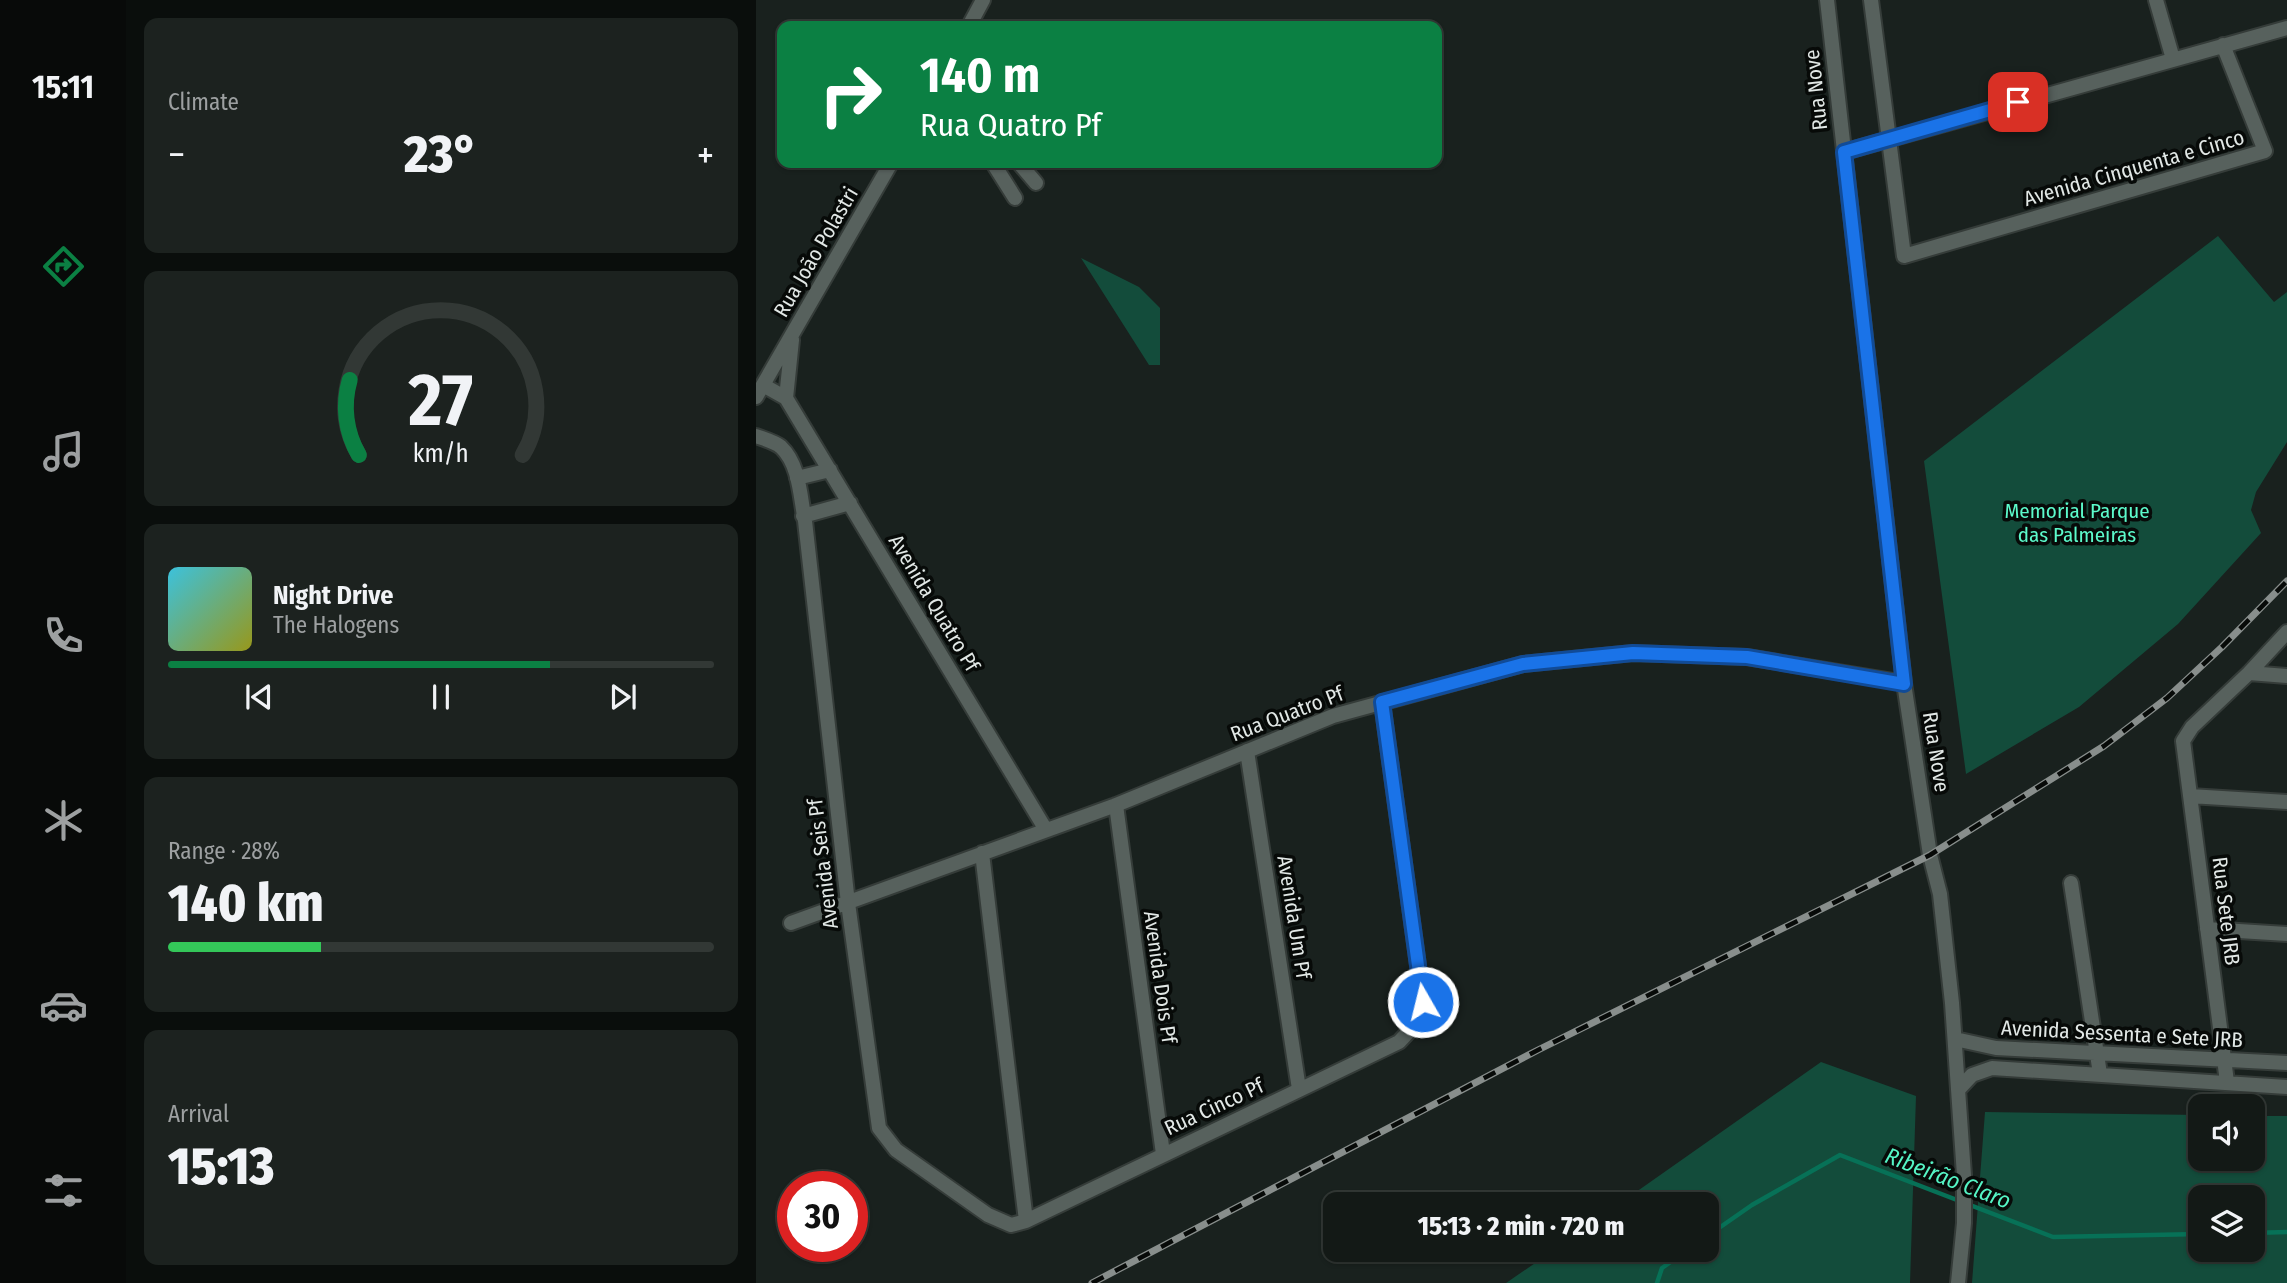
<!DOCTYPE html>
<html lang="en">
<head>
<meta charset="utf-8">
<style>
  body { margin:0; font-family:"Fira Sans Condensed",sans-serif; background:#1c221f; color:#f1f3f6; height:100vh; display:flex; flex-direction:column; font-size:26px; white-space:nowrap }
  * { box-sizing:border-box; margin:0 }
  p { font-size:23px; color:#9da0a1 }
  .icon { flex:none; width:38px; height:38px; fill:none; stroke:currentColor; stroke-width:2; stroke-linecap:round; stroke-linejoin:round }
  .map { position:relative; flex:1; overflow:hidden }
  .side { display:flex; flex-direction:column; gap:18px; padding:18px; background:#0a0e0c; width:630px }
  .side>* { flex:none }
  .banner { position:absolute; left:21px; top:21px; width:665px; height:147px; border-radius:14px; box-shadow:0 2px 5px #0004,0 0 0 2px #323835; background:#0b8043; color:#fff; overflow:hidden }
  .fabs { position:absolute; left:1432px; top:1094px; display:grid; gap:14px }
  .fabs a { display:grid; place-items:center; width:77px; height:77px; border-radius:14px; background:#131916; box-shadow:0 2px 5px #0004,0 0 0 2px #323835; font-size:35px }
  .speed { position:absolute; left:21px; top:1171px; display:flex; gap:14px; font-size:35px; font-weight:700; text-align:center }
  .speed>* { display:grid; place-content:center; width:91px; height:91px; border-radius:50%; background:#131916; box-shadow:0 2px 5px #0004,0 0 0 2px #323835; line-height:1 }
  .speed .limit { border:10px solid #d22; background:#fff; color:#111 }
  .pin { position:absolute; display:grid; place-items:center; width:60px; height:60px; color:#fff; margin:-30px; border-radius:14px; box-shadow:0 4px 10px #0006 }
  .me { position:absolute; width:77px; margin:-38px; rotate:352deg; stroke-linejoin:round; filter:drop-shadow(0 0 5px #0008) }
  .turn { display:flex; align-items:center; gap:24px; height:147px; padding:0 28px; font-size:32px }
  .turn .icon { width:91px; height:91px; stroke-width:2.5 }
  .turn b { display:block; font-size:49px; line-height:60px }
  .big { font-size:52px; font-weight:800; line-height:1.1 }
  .side .widget { flex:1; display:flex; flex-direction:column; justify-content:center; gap:10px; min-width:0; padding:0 24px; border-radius:14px; background:#1c221f }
  .side .dial { align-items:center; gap:0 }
  .dial svg { height:182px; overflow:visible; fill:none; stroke:#323835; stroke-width:7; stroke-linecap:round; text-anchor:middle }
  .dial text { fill:#f1f3f6; stroke:none }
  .song { display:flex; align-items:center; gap:21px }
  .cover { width:84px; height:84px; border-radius:10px; background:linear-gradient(135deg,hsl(190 70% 55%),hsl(60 70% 35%)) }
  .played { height:7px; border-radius:4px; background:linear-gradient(90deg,#0b8043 70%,#323835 70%) }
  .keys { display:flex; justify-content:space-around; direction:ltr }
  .heat { display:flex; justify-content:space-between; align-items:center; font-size:38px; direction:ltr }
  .charge { height:10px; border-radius:5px; background:linear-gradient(90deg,#34c759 28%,#323835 0) }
  .trip { position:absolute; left:567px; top:1192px; width:396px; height:70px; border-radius:14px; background:#131916; box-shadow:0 2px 5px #0004,0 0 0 2px #323835; font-weight:800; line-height:70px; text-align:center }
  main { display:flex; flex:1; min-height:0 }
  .menu { display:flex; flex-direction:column; width:126px; justify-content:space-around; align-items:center; background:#080a09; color:#9da0a1 }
  .menu .icon { width:49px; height:49px }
  .menu .active { color:#0b8043 }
  .menu b { font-size:32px; color:#f1f3f6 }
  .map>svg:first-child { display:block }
  .green { fill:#134c3b; fill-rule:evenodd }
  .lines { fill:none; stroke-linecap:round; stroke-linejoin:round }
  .stream { stroke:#077157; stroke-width:4.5 }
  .street-casing { stroke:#353c39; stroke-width:18 }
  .street { stroke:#57615d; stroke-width:14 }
  .rail-casing { stroke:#888e8c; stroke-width:7 }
  .rail { stroke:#070a08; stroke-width:4.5; stroke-dasharray:13; stroke-linecap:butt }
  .route-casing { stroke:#114b97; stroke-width:18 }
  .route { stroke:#1a73e8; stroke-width:12 }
  .labels { text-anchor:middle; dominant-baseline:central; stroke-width:7; stroke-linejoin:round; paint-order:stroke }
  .street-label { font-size:21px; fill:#e2e8e6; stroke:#070a08 }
  .park-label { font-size:21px; fill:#5cfacb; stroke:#070a08 }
  .water-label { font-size:23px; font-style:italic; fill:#55f4c5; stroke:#070a08 }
</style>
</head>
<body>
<main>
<nav class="menu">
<b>15:11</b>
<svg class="icon active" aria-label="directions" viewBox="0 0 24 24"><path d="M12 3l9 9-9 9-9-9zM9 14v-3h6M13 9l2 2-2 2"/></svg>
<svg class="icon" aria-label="music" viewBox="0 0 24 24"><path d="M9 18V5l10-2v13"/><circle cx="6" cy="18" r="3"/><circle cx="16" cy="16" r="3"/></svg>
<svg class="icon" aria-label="phone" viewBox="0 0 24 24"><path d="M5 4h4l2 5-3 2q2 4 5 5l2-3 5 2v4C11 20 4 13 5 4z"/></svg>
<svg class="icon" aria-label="climate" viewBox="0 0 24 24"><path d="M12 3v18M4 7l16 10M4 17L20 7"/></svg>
<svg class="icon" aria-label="car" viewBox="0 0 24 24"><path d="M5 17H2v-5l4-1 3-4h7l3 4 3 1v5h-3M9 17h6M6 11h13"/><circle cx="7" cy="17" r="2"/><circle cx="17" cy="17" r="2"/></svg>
<svg class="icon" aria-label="filters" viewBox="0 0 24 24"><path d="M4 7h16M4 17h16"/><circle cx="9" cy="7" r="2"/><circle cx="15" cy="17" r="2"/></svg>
</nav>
<section class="side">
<div class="widget"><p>Climate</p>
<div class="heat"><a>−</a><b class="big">23°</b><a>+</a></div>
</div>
<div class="widget dial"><svg viewBox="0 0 100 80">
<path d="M14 69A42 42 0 1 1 86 69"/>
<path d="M14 69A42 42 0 0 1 10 36" stroke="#0b8043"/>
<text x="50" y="56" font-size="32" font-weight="700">27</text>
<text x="50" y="72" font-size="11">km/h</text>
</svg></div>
<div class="widget">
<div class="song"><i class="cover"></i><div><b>Night Drive</b><p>The Halogens</p></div></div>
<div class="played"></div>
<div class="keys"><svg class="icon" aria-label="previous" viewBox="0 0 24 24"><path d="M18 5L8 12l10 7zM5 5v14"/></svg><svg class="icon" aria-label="pause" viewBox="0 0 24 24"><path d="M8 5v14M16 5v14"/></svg><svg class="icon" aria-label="next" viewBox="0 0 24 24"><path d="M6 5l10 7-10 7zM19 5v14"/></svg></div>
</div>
<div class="widget"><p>Range · 28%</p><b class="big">140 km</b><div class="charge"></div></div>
<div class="widget"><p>Arrival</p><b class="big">15:13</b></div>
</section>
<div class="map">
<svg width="1531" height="1283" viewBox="0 0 1531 1283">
  <rect width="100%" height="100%" fill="#19211e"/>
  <path class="green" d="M1462 236 1518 302 1531 292V442L1500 492 1495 510 1505 533 1422 624 1323 707 1210 774 1168 461Z
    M325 258 383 287 404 308V365H393Z
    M1065 1062 1160 1096 1154 1283H750L798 1250H950V1204H863Z
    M1229 1112 1444 1115V1158H1496V1116H1531V1283H1216ZM1444 1197H1496V1250H1444Z"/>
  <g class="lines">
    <path class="stream" d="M1496 1233 1531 1232
      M950 1237 996 1205 1084 1155 1297 1237 1444 1234
      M901 1283 906 1268 932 1250"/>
    <defs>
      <path id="street" d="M1071 0 1148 683 1174 855 1184 894 1196 1003 1208 1175V1223L1202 1283
        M1115 0 1148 256 1509 151 1467 45
        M1400 0 1417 59
        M213 26 227 0
        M1088 152 1531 28
        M237 163 259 198
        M263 163 280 183
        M7 385 30 398 290 830
        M0 397 135 163
        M30 398 36 340
        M0 436C8 439 19 442 25 447 44 465 44 497 49 521L92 903 123 1128 140 1150 232 1215 255 1225 270 1221 643 1042 660 1024 667 1002 626 702
        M41 478 74 470
        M47 516 94 503
        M1493 673 1531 676
        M491 751 543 1089
        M1434 796 1531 802
        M360 805 407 1154
        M226 853 270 1221
        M1315 883 1344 1074
        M35 923 360 805 577 716 767 664 877 653 991 657 1148 683
        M1451 929 1531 934
        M1199 1039 1240 1048 1531 1063
        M1471 1082 1427 741 1436 727 1493 673 1531 632
        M1202 1090 1216 1075 1236 1068 1531 1087"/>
    </defs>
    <use href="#street" class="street-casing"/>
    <use href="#street" class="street"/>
    <defs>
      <path id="rail" d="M336 1283 782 1050 1174 855 1348 746 1411 698 1466 647 1531 581"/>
    </defs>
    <use href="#rail" class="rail-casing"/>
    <use href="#rail" class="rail"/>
  </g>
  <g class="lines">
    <defs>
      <path id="route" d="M667 1002 626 702 767 664 877 653 991 657 1148 684 1088 152 1262 102"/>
    </defs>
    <use href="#route" class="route-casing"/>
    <use href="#route" class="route"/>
  </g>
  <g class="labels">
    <g class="street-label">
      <text transform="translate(1060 90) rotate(-96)">Rua Nove</text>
      <text transform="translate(1378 168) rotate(-16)">Avenida Cinquenta e Cinco</text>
      <text transform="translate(60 252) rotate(-60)">Rua João Polastri</text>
      <text transform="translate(178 603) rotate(59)">Avenida Quatro Pf</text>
      <text transform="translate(531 714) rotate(-21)">Rua Quatro Pf</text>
      <text transform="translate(1180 752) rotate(81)">Rua Nove</text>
      <text transform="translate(67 864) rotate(-97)">Avenida Seis Pf</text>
      <text transform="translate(1470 911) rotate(83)">Rua Sete JRB</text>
      <text transform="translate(538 917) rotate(81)">Avenida Um Pf</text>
      <text transform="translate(404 977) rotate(82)">Avenida Dois Pf</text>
      <text transform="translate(1366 1034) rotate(3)">Avenida Sessenta e Sete JRB</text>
      <text transform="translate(458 1107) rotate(-25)">Rua Cinco Pf</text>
    </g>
    <g class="park-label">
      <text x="1321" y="511">Memorial Parque<tspan x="1321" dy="24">das Palmeiras</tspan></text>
    </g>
    <g class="water-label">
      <text transform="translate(1192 1178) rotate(21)">Ribeirão Claro</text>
    </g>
  </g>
</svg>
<div class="fabs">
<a><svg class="icon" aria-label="sound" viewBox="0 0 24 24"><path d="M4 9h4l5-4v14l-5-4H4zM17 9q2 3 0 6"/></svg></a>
<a><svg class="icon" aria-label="layers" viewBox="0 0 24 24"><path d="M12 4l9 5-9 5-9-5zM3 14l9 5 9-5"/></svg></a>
</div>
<div class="speed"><div class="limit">30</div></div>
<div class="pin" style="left:1262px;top:102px;background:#d93025"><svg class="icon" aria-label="arrive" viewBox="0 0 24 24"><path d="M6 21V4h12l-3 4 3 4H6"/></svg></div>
<svg class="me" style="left:667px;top:1002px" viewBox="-20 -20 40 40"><circle r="17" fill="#1a73e8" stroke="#fff" stroke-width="3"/><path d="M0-11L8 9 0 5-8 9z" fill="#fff"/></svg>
<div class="trip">15:13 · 2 min · 720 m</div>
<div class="banner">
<div class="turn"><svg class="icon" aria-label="right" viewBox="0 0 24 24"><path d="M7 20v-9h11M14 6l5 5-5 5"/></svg><div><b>140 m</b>Rua Quatro Pf</div></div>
</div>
</div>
</main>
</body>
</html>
